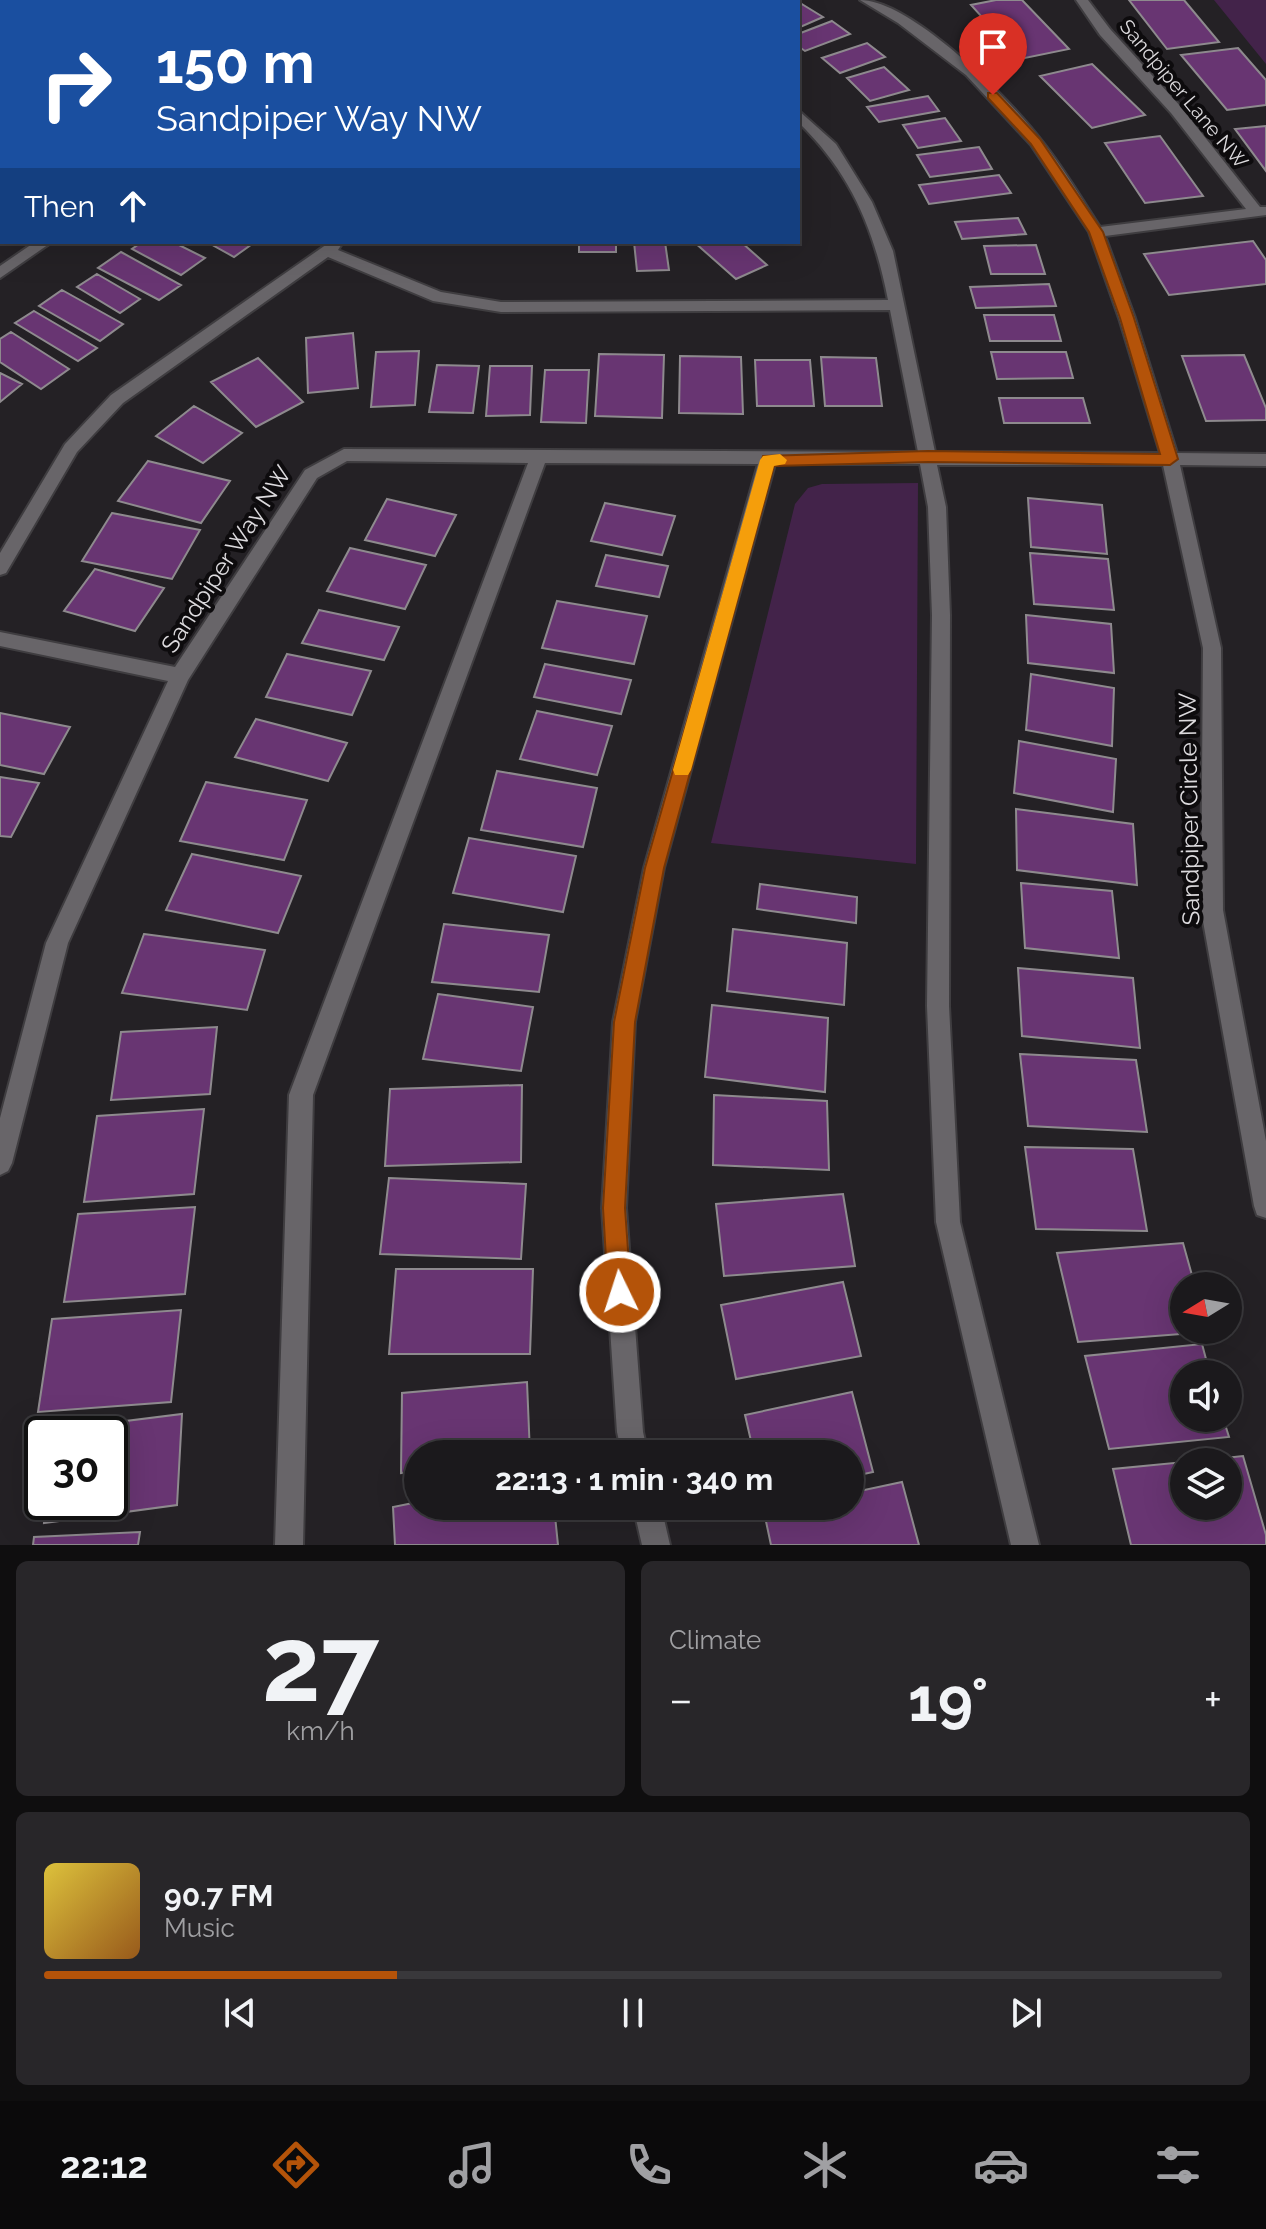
<!DOCTYPE html>
<html lang="en">
<head>
<meta charset="utf-8">
<style>
  body { margin:0; font-family:Raleway,sans-serif; background:#282629; color:#f1f3f6; height:100vh; display:flex; flex-direction:column; font-size:30px; white-space:nowrap }
  * { box-sizing:border-box; margin:0 }
  p { font-size:26px; color:#a0a0a3 }
  .icon { flex:none; width:44px; height:44px; fill:none; stroke:currentColor; stroke-width:2; stroke-linecap:round; stroke-linejoin:round }
  .map { position:relative; height:1545px; overflow:hidden }
  .sheet { display:flex; flex-direction:column; gap:16px; padding:16px; background:#0f0e0f; flex:1 }
  .sheet>* { flex:none }
  .banner { position:absolute; left:0px; top:0px; width:800px; height:244px; box-shadow:0 8px 32px #0002,0 0 0 2px #39383b; background:#1a4fa0; color:#fff; overflow:hidden }
  .needle { width:52px; rotate:259deg }
  .controls { position:absolute; left:1170px; top:1272px; display:grid; gap:16px }
  .controls a { display:grid; place-items:center; width:72px; height:72px; border-radius:50%; background:#1b191c; box-shadow:0 8px 32px #0002,0 0 0 2px #39383b; font-size:40px }
  .speed { position:absolute; left:24px; top:1416px; display:flex; gap:16px; font-size:40px; font-weight:700; text-align:center }
  .speed>* { display:grid; place-content:center; width:104px; height:104px; border-radius:50%; background:#1b191c; box-shadow:0 8px 32px #0002,0 0 0 2px #39383b; line-height:1 }
  .speed .limit { border:4px solid #111; border-radius:12px; background:#fff; color:#111 }
  .pin { position:absolute; display:grid; place-items:center; width:68px; height:68px; color:#fff; margin:-82px -34px; border-radius:50% 50% 50% 0; rotate:-45deg; box-shadow:0 0 8px #0007 }
  .pin .icon { rotate:45deg }
  .me { position:absolute; width:88px; margin:-44px; rotate:356deg; stroke-linejoin:round; filter:drop-shadow(0 0 6px #0008) }
  .turn { display:flex; align-items:center; gap:28px; height:168px; padding:0 24px; font-size:36px }
  .turn .icon { width:104px; height:104px; stroke-width:2.5 }
  .turn b { display:block; font-size:56px; line-height:68px }
  .then { display:flex; align-items:center; height:76px; padding:0 24px; background:#0003; gap:16px; font-size:30px }
  .big { font-size:60px; font-weight:700; line-height:1.1 }
  .sheet .card { flex:1; display:flex; flex-direction:column; justify-content:center; gap:12px; min-width:0; padding:0 28px; border-radius:12px; background:#282629 }
  .sheet .dial { align-items:center; gap:0 }
  .dial b { font-size:104px; line-height:1 }
  .song { display:flex; align-items:center; gap:24px }
  .cover { width:96px; height:96px; border-radius:12px; background:linear-gradient(135deg,hsl(50 70% 55%),hsl(30 70% 35%)) }
  .played { height:8px; border-radius:4px; background:linear-gradient(90deg,#b45309 30%,#39383b 30%) }
  .keys { display:flex; justify-content:space-around; direction:ltr }
  .heat { display:flex; justify-content:space-between; align-items:center; font-size:44px; direction:ltr }
  .sheet .tiles { flex:1; display:grid; gap:16px; grid-template-columns:1fr 1fr }
  .card:last-child { grid-column:span 2 }
  .trip { position:absolute; left:404px; top:1440px; width:460px; height:80px; border-radius:40px; background:#1b191c; box-shadow:0 8px 32px #0002,0 0 0 2px #39383b; font-weight:700; line-height:80px; text-align:center }
  .menu { display:flex; height:128px; justify-content:space-around; align-items:center; background:#0b0a0b; color:#a0a0a3 }
  .menu .icon { width:56px; height:56px }
  .menu .current { color:#b45309 }
  .menu b { font-size:36px; color:#f1f3f6 }
  .map>svg:first-child { display:block }
  .green { fill:#43234a }
  .building { fill:#683572; stroke:#8e8a8e; stroke-width:2 }
  .lines { fill:none; stroke-linecap:round; stroke-linejoin:round }
  .minor-casing { stroke:#3f3d40; stroke-width:4 }
  .minor { fill:#686569; fill-rule:evenodd }
  .route { fill:#b45309; stroke:#753606; stroke-width:2 }
  .slow { fill:#f59e0b }
  .labels { text-anchor:middle; dominant-baseline:central; stroke-width:8; stroke-linejoin:round; paint-order:stroke }
  .far-street-label { font-size:20px; fill:#dcdadd; stroke:#0d0b0d }
  .street-label { font-size:24px; fill:#dcdadd; stroke:#0d0b0d }
</style>
</head>
<body>
<div class="map">
<svg width="1266" height="1545" viewBox="0 0 1266 1545">
  <rect width="100%" height="100%" fill="#242125"/>
  <path class="green" d="M1214 0H1266V64Z
    M918 483 916 864 711 843 795 504 808 488 822 484Z"/>
  <path class="building" d="M56 0H135V2H56Z
    M248 0H358L362 2H252Z
    M996 0H1022L1069 49 1020 59 971 5Z
    M1129 0H1184L1219 42 1167 49Z
    M798 3H800L823 17 798 28Z
    M832 21 850 34 805 51 798 46V34Z
    M867 43 885 57 840 73 822 58Z
    M1238 48 1266 80V105L1227 110 1181 55Z
    M1092 64 1145 115 1092 128 1040 76Z
    M884 67 909 90 870 101 847 78Z
    M928 96 939 111 879 122 867 107Z
    M945 118 961 141 918 148 903 125Z
    M1266 126V171L1235 129Z
    M1160 136 1203 196 1145 203 1105 143Z
    M979 147 992 169 930 177 917 155Z
    M999 175 1011 193 929 204 919 185Z
    M1018 218 1026 234 962 239 955 222Z
    M1253 241 1266 260V284L1169 295 1144 254Z
    M142 242H173L205 258 181 275 132 249Z
    M207 242H255L234 257Z
    M579 242H616V252H579Z
    M634 242H665L669 270 637 271Z
    M694 242H741L767 265 736 279Z
    M1036 245 1045 274H991L984 246Z
    M121 252 181 285 159 300 98 268Z
    M97 274 140 299 120 313 77 287Z
    M1049 284 1056 306 976 308 970 287Z
    M62 290 123 324 100 341 39 306Z
    M34 311 97 348 78 361 15 323Z
    M984 315H1054L1061 341H990Z
    M11 332 69 369 41 389 0 362V339Z
    M353 333 358 388 308 393 306 338Z
    M419 351 415 405 371 407 376 352Z
    M991 352H1066L1073 378 997 379Z
    M599 354 664 355 662 418 595 416Z
    M1244 355 1266 408V420L1206 421 1182 356Z
    M680 356 741 357 743 414 679 413Z
    M821 357 876 358 882 406H825Z
    M258 358 303 402 256 427 211 382Z
    M755 360H810L814 406H757Z
    M437 365 479 366 473 413 429 412Z
    M490 366H532L530 415 486 416Z
    M545 370H589L586 423 541 422Z
    M0 373 22 384 0 402Z
    M999 398H1083L1090 423H1004Z
    M194 406 242 433 203 463 156 436Z
    M148 461 230 481 201 523 118 501Z
    M1028 498 1102 505 1107 554 1031 547Z
    M387 499 456 515 435 556 365 540Z
    M605 503 675 516 662 555 591 541Z
    M112 513 200 530 172 579 82 561Z
    M350 548 426 565 405 609 327 591Z
    M1030 553 1108 559 1114 610 1034 604Z
    M606 555 668 566 659 597 596 586Z
    M95 569 164 588 135 631 64 611Z
    M557 601 647 616 634 664 542 648Z
    M319 610 399 627 384 660 302 643Z
    M1026 615 1111 624 1114 673 1028 663Z
    M287 654 371 671 352 715 266 697Z
    M545 664 631 680 621 714 534 697Z
    M1031 674 1114 688 1112 746 1026 730Z
    M537 711 612 726 597 775 520 759Z
    M0 713 70 727 44 774 0 765Z
    M256 719 347 743 328 781 235 757Z
    M1019 741 1116 759 1113 812 1014 793Z
    M497 771 597 788 583 847 481 830Z
    M0 777 39 783 11 837 0 836Z
    M206 782 307 800 284 860 180 841Z
    M1016 809 1133 824 1137 885 1017 870Z
    M469 838 576 856 563 912 453 893Z
    M192 854 301 876 278 933 166 910Z
    M1021 883 1112 891 1119 958 1025 948Z
    M760 884 857 897 856 923 757 909Z
    M444 924 549 935 539 992 432 982Z
    M733 929 847 943 844 1005 727 991Z
    M144 934 265 950 247 1010 122 993Z
    M1018 968 1133 978 1140 1048 1022 1036Z
    M438 994 533 1007 521 1071 423 1059Z
    M712 1005 828 1018 825 1092 705 1077Z
    M217 1027 210 1094 111 1100 121 1032Z
    M1020 1054 1136 1060 1147 1132 1028 1126Z
    M522 1085 521 1162 385 1166 390 1089Z
    M714 1095 827 1101 829 1170 713 1165Z
    M204 1109 194 1194 84 1202 97 1116Z
    M1025 1147 1133 1149 1147 1231 1036 1229Z
    M389 1178 526 1184 521 1259 380 1254Z
    M843 1194 855 1266 724 1276 716 1204Z
    M195 1207 185 1294 64 1302 78 1214Z
    M1183 1243 1195 1286H1184V1330L1207 1332 1078 1342 1057 1253Z
    M396 1269H533L530 1354H389Z
    M843 1282 861 1356 736 1379 721 1305Z
    M181 1310 171 1402 38 1412 52 1319Z
    M1202 1344 1210 1374H1184V1418H1223L1229 1437 1109 1449 1085 1356Z
    M527 1382 530 1454H418V1471L401 1473 402 1393Z
    M852 1392 873 1472 850 1477V1454H754L745 1415Z
    M182 1414 177 1505 44 1523 46 1502H110V1434H53L54 1430Z
    M1243 1456 1266 1535V1545H1131L1113 1469 1184 1462V1506H1228V1462H1186Z
    M902 1482 919 1545H771L764 1512 791 1506H850V1493Z
    M418 1502V1506H554L558 1545H395L393 1507Z
    M140 1532 138 1545H33L34 1537Z"/>
  <g class="lines">
    <defs>
      <path id="minor" d="M180 0H195L196 2H181Z
        M860 0C911 0 1010 99 1041 140 1063 167 1081 198 1100 227L1246 209 1171 113 1100 35 1076 0H1088L1110 29 1181 107 1260 207H1266V215L1105 236 1135 318 1177 453 1266 454V466L1180 465 1221 648 1223 910 1266 1141V1218L1257 1215 1254 1206 1201 910 1203 648 1163 465H937L946 507 950 615 949 1006 960 1222 1039 1545H1011L936 1222 927 1006 932 615 928 507 920 464H775L664 868 635 1022 626 1208 643 1432 648 1454H622L617 1432 602 1208 613 1022 644 868 758 464 545 463 313 1095 303 1545H275L289 1095 528 463 347 461 317 478 188 680 68 943 12 1163 8 1171 0 1175V1118L46 943 168 681 0 646V632L175 667 305 470 344 449 918 452 890 310 501 312 433 301 328 257 123 403 77 452 6 573 0 575V553L65 444 111 395 330 242H343L338 250 441 292 501 302 888 300C874 229 851 173 798 122V110L836 144 872 202 893 251 935 452 1160 453 1119 318 1089 232 1031 145 966 75 898 23Z
        M0 163H2V172H0Z
        M35 242H52L0 278V266Z
        M633 1506H661L670 1545H642Z"/>
    </defs>
    <use href="#minor" class="minor-casing"/>
    <use href="#minor" class="minor"/>
  </g>
  <path class="route" d="M988 93H997L1040 139 1103 232 1134 318 1178 459 1170 465 928 462 774 466 664 868 635 1022 625 1208 631 1292 628 1300 620 1303 612 1300 608 1292 603 1208 614 1022 645 868 763 456 928 451 1160 454 1120 318 1089 232 1031 144 988 98Z"/>
  <path class="slow" d="M780 454 787 460 785 464 774 466 691 770 688 775H675L673 770 760 460 763 456Z"/>
  <g class="labels">
    <g class="far-street-label">
      <text transform="translate(1184 94) rotate(50)">Sandpiper Lane NW</text>
    </g>
    <g class="street-label">
      <text transform="translate(226 559) rotate(-57)">Sandpiper Way NW</text>
      <text transform="translate(1189 809) rotate(-91)">Sandpiper Circle NW</text>
    </g>
  </g>
</svg>
<div class="controls">
<a><svg class="needle" viewBox="-14 -14 28 28"><path d="M0-13l5 13h-10z" fill="#e53935"/><path d="M0 13l5-13h-10z" fill="#a0a0a3"/></svg></a>
<a><svg class="icon" aria-label="sound" viewBox="0 0 24 24"><path d="M4 9h4l5-4v14l-5-4H4zM17 9q2 3 0 6"/></svg></a>
<a><svg class="icon" aria-label="layers" viewBox="0 0 24 24"><path d="M12 4l9 5-9 5-9-5zM3 14l9 5 9-5"/></svg></a>
</div>
<div class="speed"><div class="limit">30</div></div>
<div class="pin" style="left:993px;top:95px;background:#d93025"><svg class="icon" aria-label="arrive" viewBox="0 0 24 24"><path d="M6 21V4h12l-3 4 3 4H6"/></svg></div>
<svg class="me" style="left:620px;top:1292px" viewBox="-20 -20 40 40"><circle r="17" fill="#b45309" stroke="#fff" stroke-width="3"/><path d="M0-11L8 9 0 5-8 9z" fill="#fff"/></svg>
<div class="trip">22:13 · 1 min · 340 m</div>
<div class="banner">
<div class="turn"><svg class="icon" aria-label="right" viewBox="0 0 24 24"><path d="M7 20v-9h11M14 6l5 5-5 5"/></svg><div><b>150 m</b>Sandpiper Way NW</div></div>
<div class="then">Then<svg class="icon" aria-label="ahead" viewBox="0 0 24 24"><path d="M12 20V5M6 11l6-6 6 6"/></svg></div>
</div>
</div>
<section class="sheet">
<div class="tiles">
<div class="card dial"><b>27</b><p>km/h</p></div>
<div class="card"><p>Climate</p>
<div class="heat"><a>−</a><b class="big">19°</b><a>+</a></div>
</div>
<div class="card">
<div class="song"><i class="cover"></i><div><b>90.7 FM</b><p>Music</p></div></div>
<div class="played"></div>
<div class="keys"><svg class="icon" aria-label="previous" viewBox="0 0 24 24"><path d="M18 5L8 12l10 7zM5 5v14"/></svg><svg class="icon" aria-label="pause" viewBox="0 0 24 24"><path d="M8 5v14M16 5v14"/></svg><svg class="icon" aria-label="next" viewBox="0 0 24 24"><path d="M6 5l10 7-10 7zM19 5v14"/></svg></div>
</div>
</div>
</section>
<nav class="menu">
<b>22:12</b>
<svg class="icon current" aria-label="directions" viewBox="0 0 24 24"><path d="M12 3l9 9-9 9-9-9zM9 14v-3h6M13 9l2 2-2 2"/></svg>
<svg class="icon" aria-label="music" viewBox="0 0 24 24"><path d="M9 18V5l10-2v13"/><circle cx="6" cy="18" r="3"/><circle cx="16" cy="16" r="3"/></svg>
<svg class="icon" aria-label="phone" viewBox="0 0 24 24"><path d="M5 4h4l2 5-3 2q2 4 5 5l2-3 5 2v4C11 20 4 13 5 4z"/></svg>
<svg class="icon" aria-label="climate" viewBox="0 0 24 24"><path d="M12 3v18M4 7l16 10M4 17L20 7"/></svg>
<svg class="icon" aria-label="car" viewBox="0 0 24 24"><path d="M5 17H2v-5l4-1 3-4h7l3 4 3 1v5h-3M9 17h6M6 11h13"/><circle cx="7" cy="17" r="2"/><circle cx="17" cy="17" r="2"/></svg>
<svg class="icon" aria-label="filters" viewBox="0 0 24 24"><path d="M4 7h16M4 17h16"/><circle cx="9" cy="7" r="2"/><circle cx="15" cy="17" r="2"/></svg>
</nav>
</body>
</html>
